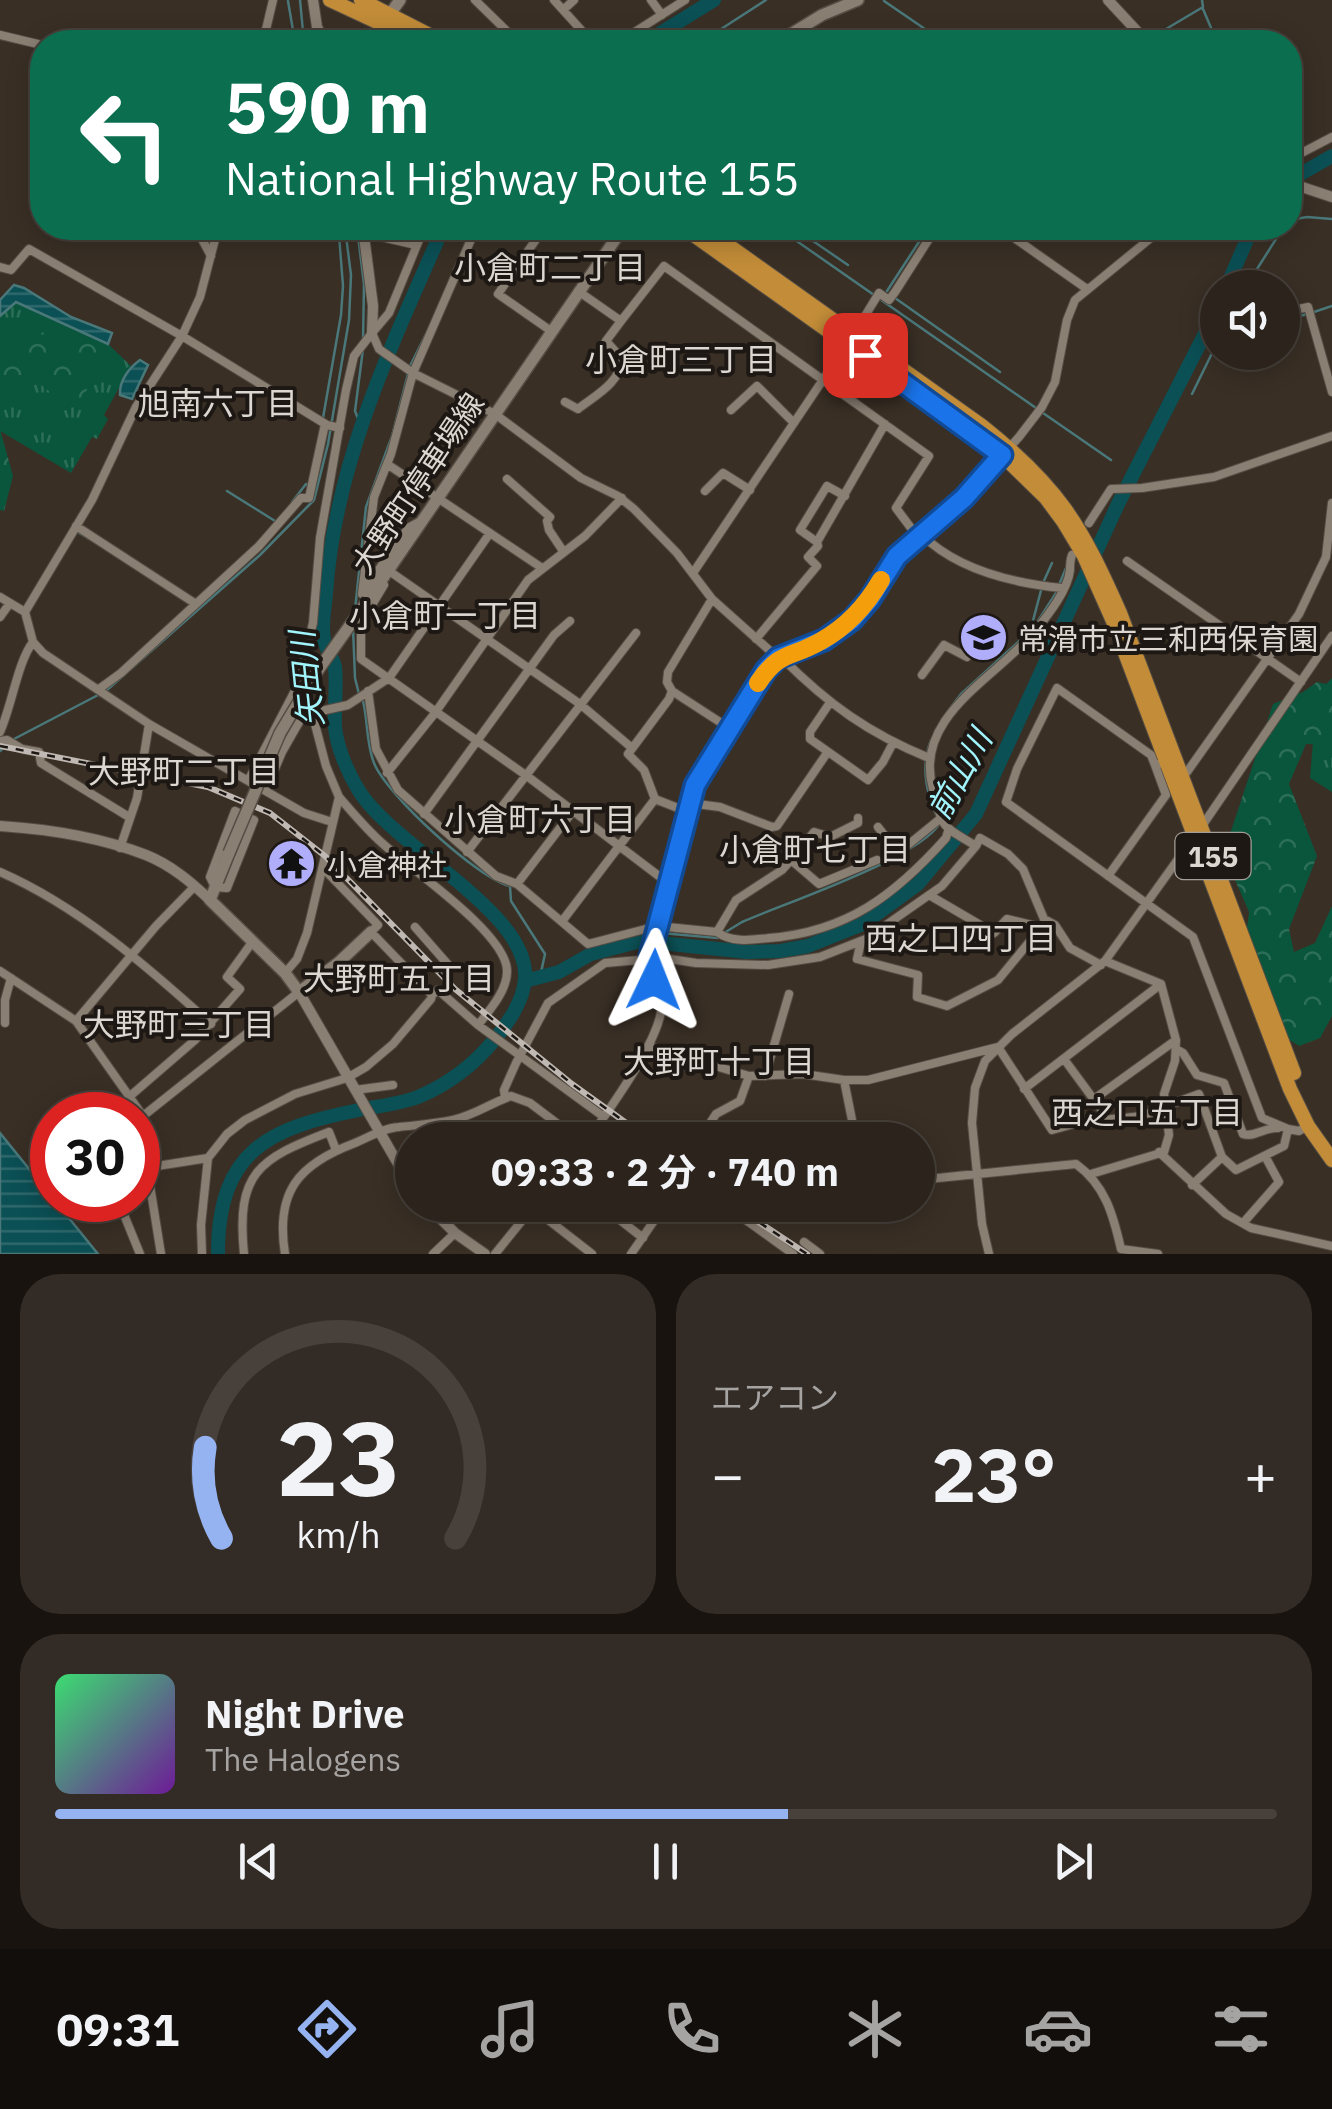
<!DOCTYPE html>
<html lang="ja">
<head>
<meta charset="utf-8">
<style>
  body { margin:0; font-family:"IBM Plex Sans","Noto Sans JP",sans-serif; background:#332b25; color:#f1f3f6; height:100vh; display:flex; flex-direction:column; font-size:38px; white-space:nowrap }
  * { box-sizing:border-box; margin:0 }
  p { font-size:32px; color:#a6a4a3 }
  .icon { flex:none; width:55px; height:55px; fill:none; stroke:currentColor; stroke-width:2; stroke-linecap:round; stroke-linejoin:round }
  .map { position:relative; height:1254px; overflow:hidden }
  .panel { display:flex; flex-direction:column; gap:20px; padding:20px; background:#18130f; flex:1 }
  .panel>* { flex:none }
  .banner { position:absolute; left:30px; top:30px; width:1272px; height:210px; border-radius:40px; box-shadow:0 5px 25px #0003,0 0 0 2px #47403b; background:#0b6e4f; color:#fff; overflow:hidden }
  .buttons { position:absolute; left:1200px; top:270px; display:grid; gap:20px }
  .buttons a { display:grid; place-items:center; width:100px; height:100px; border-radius:50%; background:#2b231c; box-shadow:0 5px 25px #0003,0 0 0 2px #47403b; font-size:50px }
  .speed { position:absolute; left:30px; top:1092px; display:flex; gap:20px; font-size:50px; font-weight:700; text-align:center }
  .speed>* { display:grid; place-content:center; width:130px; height:130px; border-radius:50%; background:#2b231c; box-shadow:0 5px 25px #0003,0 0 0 2px #47403b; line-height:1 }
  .speed .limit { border:15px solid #d22; background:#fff; color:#111 }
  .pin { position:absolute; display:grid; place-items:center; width:85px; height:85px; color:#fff; margin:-42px; border-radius:20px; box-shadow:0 5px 15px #0006 }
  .me { position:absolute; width:110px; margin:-55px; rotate:2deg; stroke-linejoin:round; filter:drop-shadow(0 0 8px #0008) }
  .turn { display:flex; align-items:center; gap:35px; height:210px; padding:0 30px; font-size:45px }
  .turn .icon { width:130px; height:130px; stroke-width:2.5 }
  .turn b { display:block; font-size:70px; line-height:85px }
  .big { font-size:75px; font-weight:700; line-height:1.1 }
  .panel .tile { flex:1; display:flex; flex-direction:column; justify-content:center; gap:15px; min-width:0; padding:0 35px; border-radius:40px; background:#332b25 }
  .panel .dial { align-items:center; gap:0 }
  .dial svg { height:260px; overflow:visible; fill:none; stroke:#47403b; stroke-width:7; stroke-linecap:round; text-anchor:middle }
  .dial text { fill:#f1f3f6; stroke:none }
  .song { display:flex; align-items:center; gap:30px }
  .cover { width:120px; height:120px; border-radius:15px; background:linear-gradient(135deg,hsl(140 70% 55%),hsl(280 70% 35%)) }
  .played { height:10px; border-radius:5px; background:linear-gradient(90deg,#95b2f1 60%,#47403b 60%) }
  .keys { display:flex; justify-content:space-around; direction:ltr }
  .heat { display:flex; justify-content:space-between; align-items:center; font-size:55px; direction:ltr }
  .panel .tiles { flex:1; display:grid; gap:20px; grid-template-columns:1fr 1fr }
  .tile:last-child { grid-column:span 2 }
  .trip { position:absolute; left:395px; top:1122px; width:540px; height:100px; border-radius:50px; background:#2b231c; box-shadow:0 5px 25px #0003,0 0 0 2px #47403b; font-weight:700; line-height:100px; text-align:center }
  .menu { display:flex; height:160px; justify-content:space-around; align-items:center; background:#110e0b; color:#a6a4a3 }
  .menu .icon { width:70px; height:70px }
  .menu .active { color:#95b2f1 }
  .menu b { font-size:45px; color:#f1f3f6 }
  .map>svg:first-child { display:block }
  .grass { fill:url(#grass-tufts) }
  .forest { fill:url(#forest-crowns) }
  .water { fill:url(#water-rules); stroke:#4a787a; stroke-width:2.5 }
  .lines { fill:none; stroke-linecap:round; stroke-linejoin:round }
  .stream { stroke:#4a787a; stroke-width:2.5 }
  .river { stroke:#0b5055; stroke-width:14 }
  .minor-casing { stroke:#554d44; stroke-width:10 }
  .tertiary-casing { stroke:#554d44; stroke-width:12 }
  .secondary-casing { stroke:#554d44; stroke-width:14 }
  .trunk-casing { stroke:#554d44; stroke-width:16 }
  .minor { stroke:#8a7f73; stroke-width:8 }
  .tertiary { stroke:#8a7f73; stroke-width:10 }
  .secondary { stroke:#8a7f73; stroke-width:11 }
  .trunk { stroke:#c28c38; stroke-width:14 }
  .rail-casing { stroke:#c0b9b3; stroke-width:6 }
  .rail { stroke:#1d1814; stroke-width:2.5; stroke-dasharray:8; stroke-linecap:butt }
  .secondary-bridge-casing { stroke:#554d44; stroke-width:14; stroke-linecap:butt }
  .secondary-bridge { stroke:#8a7f73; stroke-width:11 }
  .route-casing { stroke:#114b97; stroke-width:25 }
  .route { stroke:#1a73e8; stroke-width:18 }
  .slow { stroke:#f59e0b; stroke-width:18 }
  .labels { text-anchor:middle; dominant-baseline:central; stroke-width:8; stroke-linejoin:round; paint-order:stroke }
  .shield { fill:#1d1814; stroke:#a39e98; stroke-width:2.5 }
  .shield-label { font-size:28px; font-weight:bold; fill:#ddd7d1 }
  .street-label { font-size:30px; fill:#ddd7d1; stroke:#1d1814 }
  .poi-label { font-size:30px; fill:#ddd7d1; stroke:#1d1814; text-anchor:start }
  .neighbourhood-label { font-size:32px; fill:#ddd7d1; stroke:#1d1814 }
  .water-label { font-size:32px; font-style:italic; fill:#a1f4fc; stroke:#1d1814 }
</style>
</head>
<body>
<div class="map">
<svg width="1332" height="1254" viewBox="0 0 1332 1254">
  <defs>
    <pattern id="grass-tufts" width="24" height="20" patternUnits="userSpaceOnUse" patternTransform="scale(2.5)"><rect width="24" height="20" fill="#09563d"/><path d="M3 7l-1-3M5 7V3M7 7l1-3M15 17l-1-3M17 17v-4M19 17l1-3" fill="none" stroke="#2c6e58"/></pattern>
    <pattern id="forest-crowns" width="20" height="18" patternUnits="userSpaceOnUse" patternTransform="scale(2.5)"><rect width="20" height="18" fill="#09563d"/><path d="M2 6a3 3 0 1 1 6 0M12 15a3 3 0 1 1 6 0" fill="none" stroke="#2c6e58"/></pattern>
    <pattern id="water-rules" width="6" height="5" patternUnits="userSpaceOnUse" patternTransform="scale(2.5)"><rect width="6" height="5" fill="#0b5055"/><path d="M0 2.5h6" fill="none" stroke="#2e686c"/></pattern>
  </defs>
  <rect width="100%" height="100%" fill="#392f25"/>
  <path class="grass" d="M15 302 108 344 131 366 104 415 108 419 97 439 92 437 71 473 0 431V316Z
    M1332 678V792L1310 778 1317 694Z"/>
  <path class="forest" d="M64 334 104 341 111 348 81 400 64 411 57 406C52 387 35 379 16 379L0 393V348L28 335Z
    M0 429 13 476 4 511 0 510Z
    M1317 682 1332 685V745L1306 744 1289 784 1317 856 1289 929 1294 952 1315 943 1332 906V1016L1320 1038 1299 1046 1270 1027 1246 936 1249 912 1229 866 1230 834 1273 704 1303 692Z"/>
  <path class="water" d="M14 285 24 288 71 317 112 333 108 344 16 302 0 316V300Z
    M140 360 148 365 132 399 120 395C119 381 129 368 140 360Z
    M0 1133 98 1254H0Z"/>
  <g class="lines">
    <path class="stream" d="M300 0 304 42
      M288 1 295 42
      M884 1 944 42
      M1203 9 1217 42
      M1161 32 1203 7 1202 0
      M701 42 766 0
      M1290 220 1307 217 1332 219
      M306 228 339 235 343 286 341 315 323 418
      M357 228 364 284 363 341
      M778 228 1036 408
      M794 228 848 265
      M461 254 472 228
      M1245 288 1283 228
      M887 291 928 228
      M895 298 1000 372
      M1314 312 1332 306
      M1282 321 1307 314
      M1192 394 1218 341
      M1043 413 1111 460
      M361 426 355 411 363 349
      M227 491 275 521
      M292 502 306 484 309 485
      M79 533 91 540
      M1059 585 1066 568
      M355 610 366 507 392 436 410 366 428 330
      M1036 624 1056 593
      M353 628 355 678 359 694
      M1030 632 1043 583 1052 563
      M107 690 260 555 314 500 328 444 349 320 351 275 345 228
      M363 701C368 721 366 743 374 763 386 794 478 879 510 886L511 901 545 954 540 977
      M948 711 961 694 1028 633
      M14 739 100 694
      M0 751 7 744
      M661 933 718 938
      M724 933 742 922C785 903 920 858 940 823 927 797 920 767 931 740
      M641 941 653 934"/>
    <path class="river" d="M646 42 714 0
      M1290 180 1332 156
      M1226 288 1252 228
      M525 981 559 972 591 954 641 941 747 952 780 951 808 946 863 924 918 884 976 814 1118 504 1218 308
      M218 1254C218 1151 268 1128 359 1110 378 1106 400 1104 418 1097 449 1084 474 1065 495 1039 509 1021 523 1002 525 979 531 913 394 847 359 791 348 773 337 748 335 727 334 707 337 687 335 667 333 656 325 649 324 639 321 625 325 607 326 594 334 465 392 344 443 228"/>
    <defs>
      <path id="minor" d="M475 0 518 42
        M554 0 592 42
        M651 0 662 15
        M563 10 574 0
        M0 35 42 45
        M263 42 273 0
        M619 42 685 0
        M1290 159 1332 137
        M196 228 211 256
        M544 228 498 294 551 331
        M1000 228 1087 289
        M364 233 416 245
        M0 267 11 270 29 249 182 336 327 425 340 428
        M578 291 621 321 664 266 929 456 896 508 917 536
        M1282 313 1308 307 1332 392
        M372 333 389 313 424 228
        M854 334 879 293 889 300 895 292 936 228
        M1214 334 1218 333
        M565 402 578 409C596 395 620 383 622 359L606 341 621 321
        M731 410 757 386 794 423
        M387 464 542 568
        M507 479 550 517 547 521 549 530 563 551
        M705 491 723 473 750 490
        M1089 523 1111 489 1142 488 1214 477 1332 436
        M76 526 196 604
        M921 534C957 570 1012 583 1062 588
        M817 542 800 530 827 486 845 496
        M1072 555C1070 560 1070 565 1070 570 1068 590 1048 615 1036 630 998 677 912 716 933 789 944 831 940 824 976 846L980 838 1008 854 1023 869 1044 919 1055 925 1070 948 1101 965
        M1127 561 1301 682
        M392 573 580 704 632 748
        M693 573 847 344
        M384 585 361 623V659L527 776 668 883
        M363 592 408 528 419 522
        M362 594 374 497 391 454 413 373 476 228
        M0 597 25 612 33 642 43 653 149 724 304 813 332 822
        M25 612 92 500 136 407 182 336 200 297 218 228
        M0 617 10 603
        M756 639 817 566 808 557 818 546 817 542 885 424
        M782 658C828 704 868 733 929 758
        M922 675 944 645 967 657
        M99 689 121 673 259 546 301 498H309L325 424
        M368 691 376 749 398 790 496 876 517 884 588 944 657 926 717 932 736 900 782 870 791 860
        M672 691 729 728
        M829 704 810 732V739L868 780 883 762 893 743
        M312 713 348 705 389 678 490 533
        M0 732C12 705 18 661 33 642
        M0 741 7 740 22 749 39 752 41 763 129 817
        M1155 765 1151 755 1057 688 1017 769 1006 802 1193 937 1262 1118 1288 1129
        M387 773 435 713 528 580 585 536 622 498
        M1181 775 1187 772 1299 614 1326 557 1332 503
        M249 779 302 677
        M266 790 282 752 302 717 312 714
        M339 797C353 813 366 829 382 843 410 869 505 932 507 970 508 990 489 1011 478 1025L438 990 432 995
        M655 799 688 812
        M689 803 720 807 772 827 777 826 827 753
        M235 811 254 820 227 888 215 887 210 877Z
        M424 814 554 635 570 621
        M858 818V823L830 837 814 832 791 860 819 884 877 860
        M1202 826 1332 636
        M878 827 894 848 903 849 941 818
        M976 846 942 886 929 895 994 933 1007 919 1040 927
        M120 848 137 798 149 724
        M467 852 636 633
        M0 872C78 906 148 967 211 1024
        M1108 876 1166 795 1155 765 1159 764
        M517 884 573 811
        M563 920 655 799 644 770 628 754 669 699 672 691 667 682 668 672 712 599
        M415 927 451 968
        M717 932C732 943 751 940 769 938 847 932 895 895 946 838L948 831
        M861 942 857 959 918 975 917 997 947 1006 998 980 1040 929
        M0 971 76 1021 143 1116
        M285 973 297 959 307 933 339 797 326 766 301 671 313 623 320 538 346 390 354 356 372 333 379 349 413 373 495 414 581 478 618 496 634 509 677 553 712 599 778 658
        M76 1021 156 926 195 886
        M5 1023V1000L11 978
        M478 1025 604 1117
        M648 1046 749 1076 803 1074 844 1080H868L998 1047
        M998 1047 1052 1130 1081 1122 1134 1117 1165 1109
        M1176 1049 1183 1053 1197 1075 1224 1083 1243 1134C1253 1138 1266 1127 1278 1128
        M1064 1059 1103 1112 1105 1119
        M765 1076 789 994
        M844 1080 856 1140
        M1024 1089 1161 984
        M355 1090 393 1085
        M129 1097 195 1040 240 989 227 977 253 941
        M505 1098 504 1090 516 1063 548 1003 605 963 663 958 696 963 768 965 820 957 866 939 929 895
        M1094 1099 1176 1040
        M1166 1106 1199 1094 1222 1157 1236 1170 1284 1146 1288 1129 1299 1131 1308 1126
        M138 1120 299 992
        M138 1125 148 1167
        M588 1140C608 1110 663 1038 662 1002 662 986 649 973 650 956L695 785 766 670 778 658 812 646 852 619 870 599 897 556 964 498 1019 437 1042 407 1055 382 1067 320 1075 300 1163 228
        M699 1140 716 1114 740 1101 749 1076
        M1159 1152 1226 1214 1251 1228 1332 1246
        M147 1167 161 1254
        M138 1169 208 1158
        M1091 1174 1164 1152 1169 1135 1164 1094 1175 1061 1176 1040 1161 984 1105 961
        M918 1180 1076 1164C1105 1185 1113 1214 1121 1249L1158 1254
        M1192 1185 1222 1157
        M118 1200 140 1254
        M601 1205 643 1238
        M725 1205 793 1254
        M533 1208 592 1254
        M1244 1222 1279 1182 1265 1156
        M804 1242 820 1254
        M202 1254 201 1225 208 1158 227 1134 245 1120 295 1094 347 1078 366 1067 393 1044 431 999 432 995 371 932 378 925 323 868
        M244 1254C236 1173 258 1159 329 1132L336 1150
        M285 1254C275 1191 299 1164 355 1143 369 1137 384 1128 399 1127 417 1125 435 1124 453 1120 475 1115 491 1103 511 1096L530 1103 579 1140
        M433 1254 455 1233
        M495 1254 533 1207
        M631 1254 665 1205
        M989 1254 982 1224 972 1123 975 1088 985 1061 1012 1034 1105 961 1194 837"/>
      <path id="tertiary" d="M313 0 317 27 325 42
        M1108 0 1147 42
        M371 42 384 24
        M1290 183 1332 197
        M363 228 373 306 372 333
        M0 826C47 829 102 838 146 855 171 865 191 882 210 900
        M299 992 412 1188
        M427 1205 455 1233 485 1254"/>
      <path id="secondary" d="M385 21 400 0
        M778 42 822 15 858 0
        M368 600 623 228
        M229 853 210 900 285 973 299 992 338 963 371 932"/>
      <path id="trunk" d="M330 0 420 42
        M361 0 443 42
        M684 228 1002 455 1046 498 1063 521 1084 556 1113 621 1290 1089 1308 1126 1332 1160
        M704 228 982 426C1059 487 1081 525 1120 613L1294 1073"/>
    </defs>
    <use href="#minor" class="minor-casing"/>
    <use href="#tertiary" class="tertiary-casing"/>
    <use href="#secondary" class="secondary-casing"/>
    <use href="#trunk" class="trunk-casing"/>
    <use href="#minor" class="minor"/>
    <use href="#tertiary" class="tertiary"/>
    <use href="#secondary" class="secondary"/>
    <use href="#trunk" class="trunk"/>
    <defs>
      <path id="rail" d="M0 746 208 787 270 813 325 856 455 989 572 1084 650 1140
        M733 1205 807 1254"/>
    </defs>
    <use href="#rail" class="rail-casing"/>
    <use href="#rail" class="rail"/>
    <defs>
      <path id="secondary-bridge" d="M229 853 280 733 316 673 368 600"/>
    </defs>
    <use href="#secondary-bridge" class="secondary-bridge-casing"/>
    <use href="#secondary-bridge" class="secondary-bridge"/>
  </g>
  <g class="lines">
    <defs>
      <path id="route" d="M654 980 650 956 695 785 766 670 778 658 824 640 852 620 870 599 897 556 964 498 1002 455 865 355"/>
    </defs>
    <use href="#route" class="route-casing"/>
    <use href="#route" class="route"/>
    <path class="slow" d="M758 683C780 650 790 659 821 641 848 626 866 606 881 580"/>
  </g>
  <defs>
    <symbol id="school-disc" viewBox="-11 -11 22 22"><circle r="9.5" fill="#b0aefa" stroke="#1d1814"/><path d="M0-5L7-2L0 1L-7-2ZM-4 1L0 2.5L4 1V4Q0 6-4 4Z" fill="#111"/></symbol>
    <symbol id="temple-disc" viewBox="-11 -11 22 22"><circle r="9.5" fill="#b0aefa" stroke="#1d1814"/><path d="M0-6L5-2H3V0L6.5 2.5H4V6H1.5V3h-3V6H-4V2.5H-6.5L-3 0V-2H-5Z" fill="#111"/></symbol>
  </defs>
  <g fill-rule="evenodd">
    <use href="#school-disc" x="956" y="610" width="55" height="55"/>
    <use href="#temple-disc" x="264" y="836" width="55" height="55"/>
  </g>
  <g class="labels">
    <rect class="shield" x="1175.5" y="833" width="75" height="46" rx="8"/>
    <g class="shield-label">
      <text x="1213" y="856">155</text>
    </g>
    <g class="street-label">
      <text transform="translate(417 483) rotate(-56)">大野町停車場線</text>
    </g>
    <g class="poi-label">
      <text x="1018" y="638">常滑市立三和西保育園</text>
      <text x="327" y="864">小倉神社</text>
    </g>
    <g class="neighbourhood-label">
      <text x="550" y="267">小倉町二丁目</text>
      <text x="681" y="359">小倉町三丁目</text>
      <text x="218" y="403">旭南六丁目</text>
      <text x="445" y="615">小倉町一丁目</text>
      <text x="184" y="771">大野町二丁目</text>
      <text x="540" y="819">小倉町六丁目</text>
      <text x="815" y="849">小倉町七丁目</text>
      <text x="961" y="938">西之口四丁目</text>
      <text x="399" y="978">大野町五丁目</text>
      <text x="179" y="1024">大野町三丁目</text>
      <text x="719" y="1061">大野町十丁目</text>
      <text x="1147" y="1112">西之口五丁目</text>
    </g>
    <g class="water-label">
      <text transform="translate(306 679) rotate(-96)">矢田川</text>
      <text transform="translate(959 774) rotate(-61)">前山川</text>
    </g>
  </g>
</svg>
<div class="buttons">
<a><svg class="icon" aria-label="sound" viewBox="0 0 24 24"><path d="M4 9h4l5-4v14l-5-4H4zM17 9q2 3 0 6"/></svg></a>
</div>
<div class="speed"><div class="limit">30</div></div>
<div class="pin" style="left:865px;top:355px;background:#d93025"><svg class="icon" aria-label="arrive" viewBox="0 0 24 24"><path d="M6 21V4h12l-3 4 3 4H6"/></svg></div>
<svg class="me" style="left:654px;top:980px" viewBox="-20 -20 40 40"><path d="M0-17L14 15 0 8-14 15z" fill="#1a73e8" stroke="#fff" stroke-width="4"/></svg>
<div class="trip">09:33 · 2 分 · 740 m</div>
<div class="banner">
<div class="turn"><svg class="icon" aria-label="left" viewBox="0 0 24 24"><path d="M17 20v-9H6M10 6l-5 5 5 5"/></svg><div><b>590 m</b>National Highway Route 155</div></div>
</div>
</div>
<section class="panel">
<div class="tiles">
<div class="tile dial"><svg viewBox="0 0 100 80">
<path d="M14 69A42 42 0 1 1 86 69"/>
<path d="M14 69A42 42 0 0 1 9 41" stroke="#95b2f1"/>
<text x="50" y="56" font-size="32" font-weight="700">23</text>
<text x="50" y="72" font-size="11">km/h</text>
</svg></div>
<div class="tile"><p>エアコン</p>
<div class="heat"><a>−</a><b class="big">23°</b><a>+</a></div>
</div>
<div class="tile">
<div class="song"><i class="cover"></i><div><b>Night Drive</b><p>The Halogens</p></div></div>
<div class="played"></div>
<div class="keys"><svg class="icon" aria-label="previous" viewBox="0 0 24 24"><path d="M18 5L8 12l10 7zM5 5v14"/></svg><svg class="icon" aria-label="pause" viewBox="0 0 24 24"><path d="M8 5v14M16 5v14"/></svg><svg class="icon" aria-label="next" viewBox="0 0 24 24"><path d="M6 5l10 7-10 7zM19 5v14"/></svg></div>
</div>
</div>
</section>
<nav class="menu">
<b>09:31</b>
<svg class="icon active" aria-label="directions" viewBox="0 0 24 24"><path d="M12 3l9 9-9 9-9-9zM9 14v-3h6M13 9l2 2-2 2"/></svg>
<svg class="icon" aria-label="music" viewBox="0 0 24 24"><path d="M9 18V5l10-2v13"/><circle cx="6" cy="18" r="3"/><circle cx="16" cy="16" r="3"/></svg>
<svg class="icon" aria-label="phone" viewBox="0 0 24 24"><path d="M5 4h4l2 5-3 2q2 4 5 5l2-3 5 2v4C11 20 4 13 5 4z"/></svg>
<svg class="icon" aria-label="climate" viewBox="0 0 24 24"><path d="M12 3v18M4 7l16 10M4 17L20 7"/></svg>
<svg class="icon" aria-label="car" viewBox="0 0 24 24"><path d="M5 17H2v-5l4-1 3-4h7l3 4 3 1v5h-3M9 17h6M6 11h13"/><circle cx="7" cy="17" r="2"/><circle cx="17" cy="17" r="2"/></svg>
<svg class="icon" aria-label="filters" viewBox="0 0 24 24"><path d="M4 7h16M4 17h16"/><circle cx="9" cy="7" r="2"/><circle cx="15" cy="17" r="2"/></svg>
</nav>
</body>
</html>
